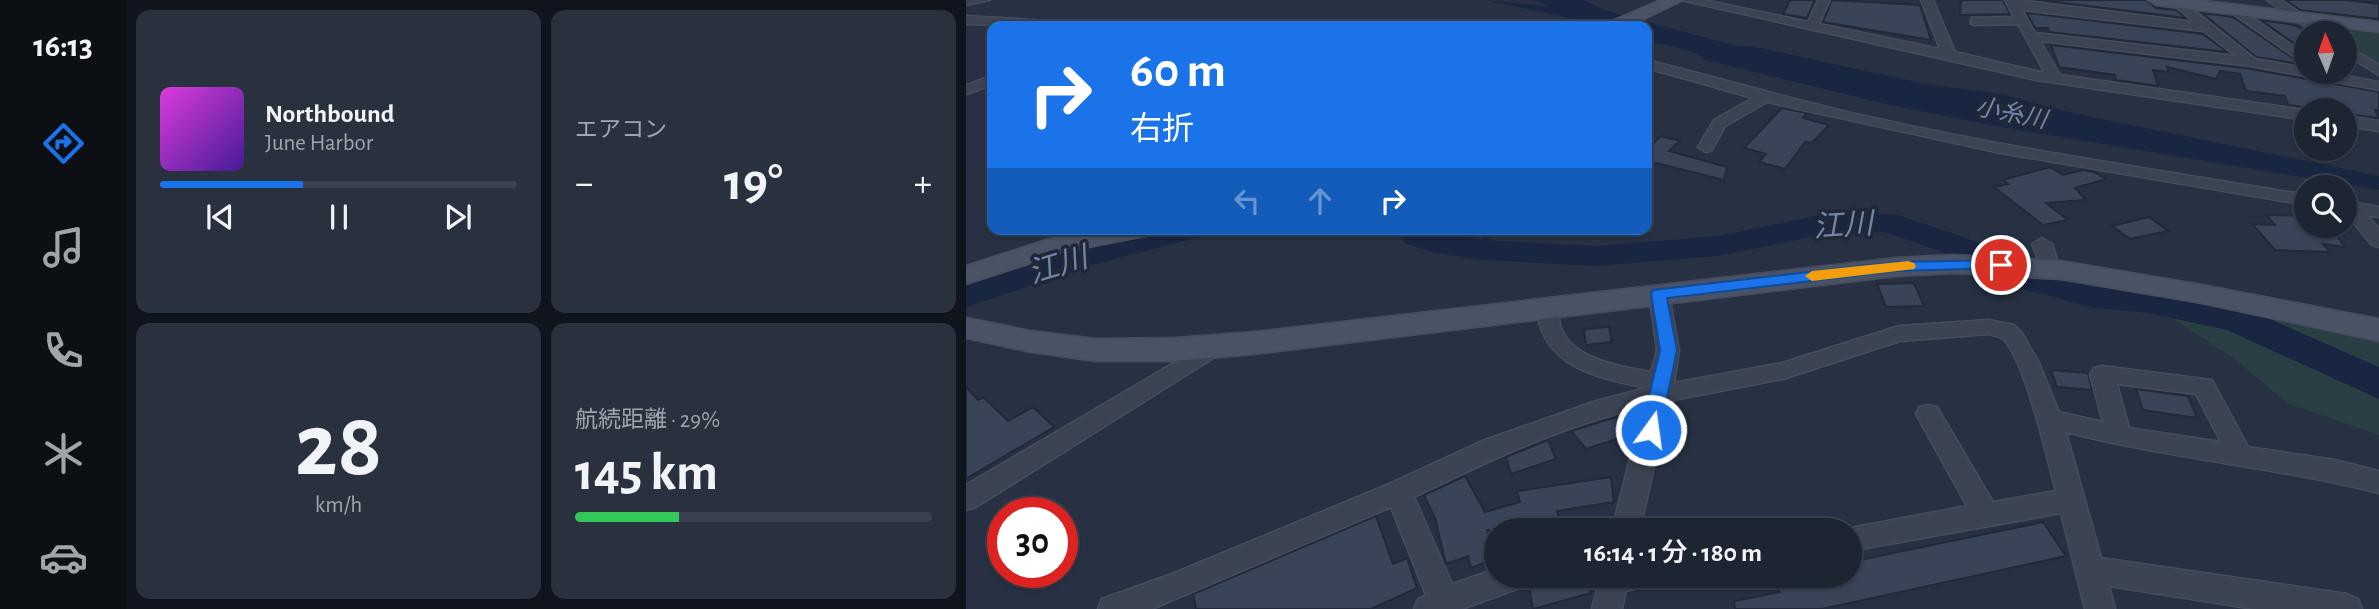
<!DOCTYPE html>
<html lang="ja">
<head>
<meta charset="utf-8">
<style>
  body { margin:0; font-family:"Alegreya Sans","Noto Sans JP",sans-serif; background:#2a313e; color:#f1f3f6; height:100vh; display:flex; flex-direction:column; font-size:26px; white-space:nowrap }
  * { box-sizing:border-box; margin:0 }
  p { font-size:23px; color:#a0a5ac }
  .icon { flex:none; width:38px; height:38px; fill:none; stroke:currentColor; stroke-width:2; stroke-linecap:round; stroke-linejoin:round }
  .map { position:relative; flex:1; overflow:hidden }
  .panel { display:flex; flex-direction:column; gap:10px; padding:10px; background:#10141c; width:840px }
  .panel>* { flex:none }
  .top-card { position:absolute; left:21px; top:21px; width:665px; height:214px; border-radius:14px; box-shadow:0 2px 5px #0004,0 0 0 2px #3b424d; background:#1a73e8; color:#fff; overflow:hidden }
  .needle { width:46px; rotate:358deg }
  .tools { position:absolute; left:1328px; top:21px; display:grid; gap:14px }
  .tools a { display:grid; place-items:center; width:63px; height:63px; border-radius:50%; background:#1d2532; box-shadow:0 2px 5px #0004,0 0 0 2px #3b424d; font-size:35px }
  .speed { position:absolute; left:21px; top:497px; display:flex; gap:14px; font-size:35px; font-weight:700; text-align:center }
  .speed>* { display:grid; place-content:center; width:91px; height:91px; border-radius:50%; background:#1d2532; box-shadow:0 2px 5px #0004,0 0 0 2px #3b424d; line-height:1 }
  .speed .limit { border:10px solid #d22; background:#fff; color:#111 }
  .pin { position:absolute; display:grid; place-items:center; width:60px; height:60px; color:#fff; margin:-30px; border:4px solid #fff; border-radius:50%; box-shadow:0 2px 7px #0007 }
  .me { position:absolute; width:77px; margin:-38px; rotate:14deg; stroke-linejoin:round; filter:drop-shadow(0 0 5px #0008) }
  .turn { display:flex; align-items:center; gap:24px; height:147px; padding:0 28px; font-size:32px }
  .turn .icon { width:91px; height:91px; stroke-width:2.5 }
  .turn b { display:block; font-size:49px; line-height:60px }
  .lanes { display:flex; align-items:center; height:66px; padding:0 28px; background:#0003; justify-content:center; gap:35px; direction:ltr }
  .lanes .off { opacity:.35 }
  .big { font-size:52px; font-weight:600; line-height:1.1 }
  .panel .card { flex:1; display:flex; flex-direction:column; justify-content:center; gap:10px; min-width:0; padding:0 24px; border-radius:14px; background:#2a313e }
  .panel .dial { align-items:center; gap:0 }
  .dial b { font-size:91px; line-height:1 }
  .song { display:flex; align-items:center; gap:21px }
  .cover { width:84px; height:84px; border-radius:10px; background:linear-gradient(135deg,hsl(300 70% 55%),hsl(260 70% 35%)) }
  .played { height:7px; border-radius:4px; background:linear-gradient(90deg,#1a73e8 40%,#3b424d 40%) }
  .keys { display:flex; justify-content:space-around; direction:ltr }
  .heat { display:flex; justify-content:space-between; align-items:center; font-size:38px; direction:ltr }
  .charge { height:10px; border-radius:5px; background:linear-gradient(90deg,#34c759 29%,#3b424d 0) }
  .panel .tiles { flex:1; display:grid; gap:10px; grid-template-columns:repeat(2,1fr) }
  .trip { position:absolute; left:518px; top:518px; width:378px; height:70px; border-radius:35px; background:#1d2532; box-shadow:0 2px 5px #0004,0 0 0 2px #3b424d; font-weight:600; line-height:70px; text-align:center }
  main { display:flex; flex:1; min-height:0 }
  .tab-bar { display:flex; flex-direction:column; width:126px; justify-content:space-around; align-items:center; background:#0c0f14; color:#a0a5ac }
  .tab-bar .icon { width:49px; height:49px }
  .tab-bar .on { color:#1a73e8 }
  .tab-bar b { font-size:32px; color:#f1f3f6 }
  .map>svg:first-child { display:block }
  .green { fill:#293f44 }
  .water { fill:#192642 }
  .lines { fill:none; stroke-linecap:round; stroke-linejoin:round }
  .stream-far1 { stroke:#192642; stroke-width:5 }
  .stream { stroke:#192642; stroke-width:6 }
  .river { fill:#192642; fill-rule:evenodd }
  .building { fill:#394459; stroke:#222a3a; stroke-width:2 }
  .street-casing { stroke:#454c5c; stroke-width:3 }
  .secondary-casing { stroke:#454c5c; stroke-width:3 }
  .street { fill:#3c4353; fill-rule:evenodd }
  .secondary { fill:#4a5266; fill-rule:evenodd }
  .route { fill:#1a73e8; stroke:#114b97; stroke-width:2 }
  .slow { fill:#f59e0b }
  .labels { text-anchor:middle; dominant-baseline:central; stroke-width:7; stroke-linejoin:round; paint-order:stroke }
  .far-water-label { font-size:24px; font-style:italic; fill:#7286ab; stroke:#202838 }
  .water-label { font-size:30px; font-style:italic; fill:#7286ab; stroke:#202838 }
</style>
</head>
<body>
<main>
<nav class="tab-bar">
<b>16:13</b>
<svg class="icon on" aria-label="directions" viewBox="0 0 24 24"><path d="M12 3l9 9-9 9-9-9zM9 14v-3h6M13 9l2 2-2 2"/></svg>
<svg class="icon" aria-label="music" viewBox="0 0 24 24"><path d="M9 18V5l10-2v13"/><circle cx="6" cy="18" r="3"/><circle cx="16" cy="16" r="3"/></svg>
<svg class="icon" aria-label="phone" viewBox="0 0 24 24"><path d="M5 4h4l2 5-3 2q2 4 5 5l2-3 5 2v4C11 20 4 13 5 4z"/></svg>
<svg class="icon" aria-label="climate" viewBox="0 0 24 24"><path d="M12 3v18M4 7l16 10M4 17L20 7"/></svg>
<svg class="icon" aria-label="car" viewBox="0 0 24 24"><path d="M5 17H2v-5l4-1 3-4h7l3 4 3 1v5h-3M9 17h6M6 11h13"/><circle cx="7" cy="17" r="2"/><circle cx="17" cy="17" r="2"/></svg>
</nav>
<section class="panel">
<div class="tiles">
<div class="card">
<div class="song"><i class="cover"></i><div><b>Northbound</b><p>June Harbor</p></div></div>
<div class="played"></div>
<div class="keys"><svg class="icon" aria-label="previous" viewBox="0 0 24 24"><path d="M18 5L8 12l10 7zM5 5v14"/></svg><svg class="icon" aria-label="pause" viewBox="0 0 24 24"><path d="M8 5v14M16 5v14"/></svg><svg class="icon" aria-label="next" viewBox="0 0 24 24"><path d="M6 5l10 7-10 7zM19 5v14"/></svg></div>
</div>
<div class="card"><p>エアコン</p>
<div class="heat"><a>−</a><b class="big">19°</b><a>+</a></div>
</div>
<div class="card dial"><b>28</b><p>km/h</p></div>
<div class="card"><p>航続距離 · 29%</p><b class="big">145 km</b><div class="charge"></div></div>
</div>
</section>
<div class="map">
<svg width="1413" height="609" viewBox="0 0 1413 609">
  <rect width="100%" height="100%" fill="#273143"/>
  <path class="green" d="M1349 23 1413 30V66L1379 43V33H1364Z
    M1117 279 1413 336V435L1321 403 1270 360 1205 317 1157 305 1122 302 1101 296 1086 282Z"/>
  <path class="water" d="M519 0 586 7 566 0H618L639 10 664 17 643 26H627L591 15Z
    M675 20 766 45 790 47 960 84 1034 94 1107 113 1413 176V190L1024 125 924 105 739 60C727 47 698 46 681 41V26H662Z"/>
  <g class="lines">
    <path class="stream-far1" d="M523 232 525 229"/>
    <path class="stream" d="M515 250 524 231"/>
    <path class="river" d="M874 211 932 215 998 237 1084 273 1129 284 1182 289 1283 310 1413 367V399L1261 330 1182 313 1129 308 1060 290 974 251 918 232 874 231 752 256 631 266 515 260 465 252 438 243 431 229H463L515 240 631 246 752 236Z
      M186 229H242L238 236 130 264 0 307V283L106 250Z"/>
  </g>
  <path class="building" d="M824 0H849L841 18 817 14Z
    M866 0 954 5 965 40 857 22Z
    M995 0H1037L1044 14 994 15Z
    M1072 0H1180L1190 8 1210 10 1220 18Z
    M1320 0H1381L1413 4V19L1334 10Z
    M1061 13 1237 34 1261 52 1083 32 1082 28H1069Z
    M1236 13 1267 17 1335 64 1290 57Z
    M1295 20 1329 25 1340 31V52Z
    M1085 45 1285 69 1413 92V110H1409L1413 118 1379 114V110H1343L1340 107 1322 105 1319 96 1280 91 1274 74 1254 71 1250 79 1201 67 1203 72 1187 70 1192 86 1150 80 1149 75 1093 67Z
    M816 108 841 113 837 118 863 125 846 143 839 142 819 169 793 162 800 154 778 148Z
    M695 136 714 141 703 151 761 167 758 180 690 163 681 172V145L684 146Z
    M1084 167 1097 175 1117 170 1128 172 1140 179 1109 188 1120 200 1080 203 1102 220 1077 225 1028 187 1042 184 1037 180Z
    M1300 215 1340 216V226H1363L1379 247 1357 244 1364 252 1309 250 1286 224 1309 225Z
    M1183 217 1202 231 1164 239 1146 226Z
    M948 283 958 306 920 307 911 284Z
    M643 327 646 342 620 345 618 329Z
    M1085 370 1122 373 1126 390 1091 387Z
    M0 387 12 400 17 397 42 421 67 407 88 427 0 479Z
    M1170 389 1222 396 1231 418 1177 410Z
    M654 416 663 435 620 449 605 431Z
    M582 440 590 459 545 474 540 457Z
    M499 476 519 512 554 502 551 491 645 477 648 502 591 511 593 517 551 530H521L529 559 505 568 502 556 480 564 469 518 458 495Z
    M410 516 427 564 441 558 451 588 405 609H230L227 594Z
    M1077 522 1100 556 856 609H769L768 601 814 592 808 576H884V562Z
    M583 576H620L625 593 567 609 563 587 565 581Z"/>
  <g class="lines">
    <defs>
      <path id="street" d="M0 0H24L0 5Z
        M715 0H738L842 22 852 0H864L853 24 974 49 955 0H967L989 52 1079 73 1052 24 1009 25 1005 24V18L1048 17 1039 0H1051L1228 22 1202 0H1215L1289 59 1340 68V72H1359L1413 82V90L1285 66 1074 41 1094 75 1340 110V120L1070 80ZM1056 10 1238 31 1270 56 1069 33Z
        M1301 0H1315L1363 33H1349Z
        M1263 7H1271L1340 55V65L1263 11Z
        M0 16 100 22 106 26 0 24Z
        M1379 44 1413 65V75L1379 54Z
        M681 60C760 80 838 103 917 120 1057 151 1199 171 1340 195V205L1035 153 801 102 759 126 746 150 740 152 732 147 748 120 787 98 681 68Z
        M26 76V85L0 94V85Z
        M1379 116 1413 121V131L1379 126Z
        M1379 201 1413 207V217L1401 215 1413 229V247L1406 245 1379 212Z
        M1076 238 1086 244 1094 269 1091 273H1077L1066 244Z
        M693 287 700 289 703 294 713 350 708 383 816 363 933 326 1023 320 1048 325 1056 333 1073 363 1093 412 1137 422 1124 374 1128 368 1136 366 1246 380 1282 447 1369 460 1413 471V493C1310 467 1204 459 1100 432L1135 558 1381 594 1392 599 1396 609H1288L1143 586 1149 609H1119L1095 513 884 551V530H874L1001 506 950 414 953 407 962 405 971 407 1027 502 1090 491C1082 462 1057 350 1034 337 1032 336 1025 335 1023 334L934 341 817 379 702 401 674 530H646L677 407C596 426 522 461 448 497L486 584 530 569V576H565L560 586 496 609H448L452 599 460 595 425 507 186 609H132L136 599 206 574 423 484 516 441 630 401 680 388C632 378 575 367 571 308L575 303H589C595 312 591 321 596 330 609 360 657 367 685 372L691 350 683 294 686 289ZM1151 384 1230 394 1255 442 1163 428Z
        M252 337 260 340 263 345 260 350 10 507 0 510V485Z
        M634 576H684L679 586 660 591 656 609H626Z"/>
      <path id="secondary" d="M695 0H717L664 26H641L644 22Z
        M1182 0H1231L1413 22V32L1190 5Z
        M131 229H188L184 235 102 251 0 284V266L86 238Z
        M988 255 1095 261 1236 285 1413 319V341L1236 303 1095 279 988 273 930 276 288 354 209 361H130L65 352 0 338V318L65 331 130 339 209 338 288 332 930 258Z"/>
    </defs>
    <use href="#street" class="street-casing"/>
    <use href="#secondary" class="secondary-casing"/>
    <use href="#street" class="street"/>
    <use href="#secondary" class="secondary"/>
  </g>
  <path class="route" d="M1035 260 1040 262 1042 265 1040 268 930 271 701 298 711 350 694 430 692 436 685 438 678 436 675 430 694 350 685 294 687 290 930 262Z"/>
  <path class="slow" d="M942 261 948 263 950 266 948 269 846 281 839 276 846 271Z"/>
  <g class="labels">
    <g class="far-water-label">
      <text transform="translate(1045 114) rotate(11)">小糸川</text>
    </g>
    <g class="water-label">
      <text transform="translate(877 226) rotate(-4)">江川</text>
      <text transform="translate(92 266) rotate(-17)">江川</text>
    </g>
  </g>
</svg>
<div class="tools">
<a><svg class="needle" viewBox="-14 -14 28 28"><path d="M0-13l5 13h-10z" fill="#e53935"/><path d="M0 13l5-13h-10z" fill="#a0a5ac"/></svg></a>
<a><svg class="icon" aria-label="sound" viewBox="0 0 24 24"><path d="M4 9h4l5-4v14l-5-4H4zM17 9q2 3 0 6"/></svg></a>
<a><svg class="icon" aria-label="search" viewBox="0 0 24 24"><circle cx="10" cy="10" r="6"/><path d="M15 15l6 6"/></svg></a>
</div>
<div class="speed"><div class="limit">30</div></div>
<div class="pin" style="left:1035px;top:265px;background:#d93025"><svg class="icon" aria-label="arrive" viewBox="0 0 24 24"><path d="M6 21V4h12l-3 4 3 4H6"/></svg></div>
<svg class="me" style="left:685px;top:430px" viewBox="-20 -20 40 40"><circle r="17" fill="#1a73e8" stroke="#fff" stroke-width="3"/><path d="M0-11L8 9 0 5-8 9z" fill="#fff"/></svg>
<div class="trip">16:14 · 1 分 · 180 m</div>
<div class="top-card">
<div class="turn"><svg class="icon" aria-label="right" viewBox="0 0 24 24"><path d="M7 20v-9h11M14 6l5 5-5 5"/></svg><div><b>60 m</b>右折</div></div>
<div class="lanes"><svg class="icon off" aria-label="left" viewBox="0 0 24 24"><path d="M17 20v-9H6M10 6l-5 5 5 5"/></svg><svg class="icon off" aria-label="ahead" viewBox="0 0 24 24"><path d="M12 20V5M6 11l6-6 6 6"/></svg><svg class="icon" aria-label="right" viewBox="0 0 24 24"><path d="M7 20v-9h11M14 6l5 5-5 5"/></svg></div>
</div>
</div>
</main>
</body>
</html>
